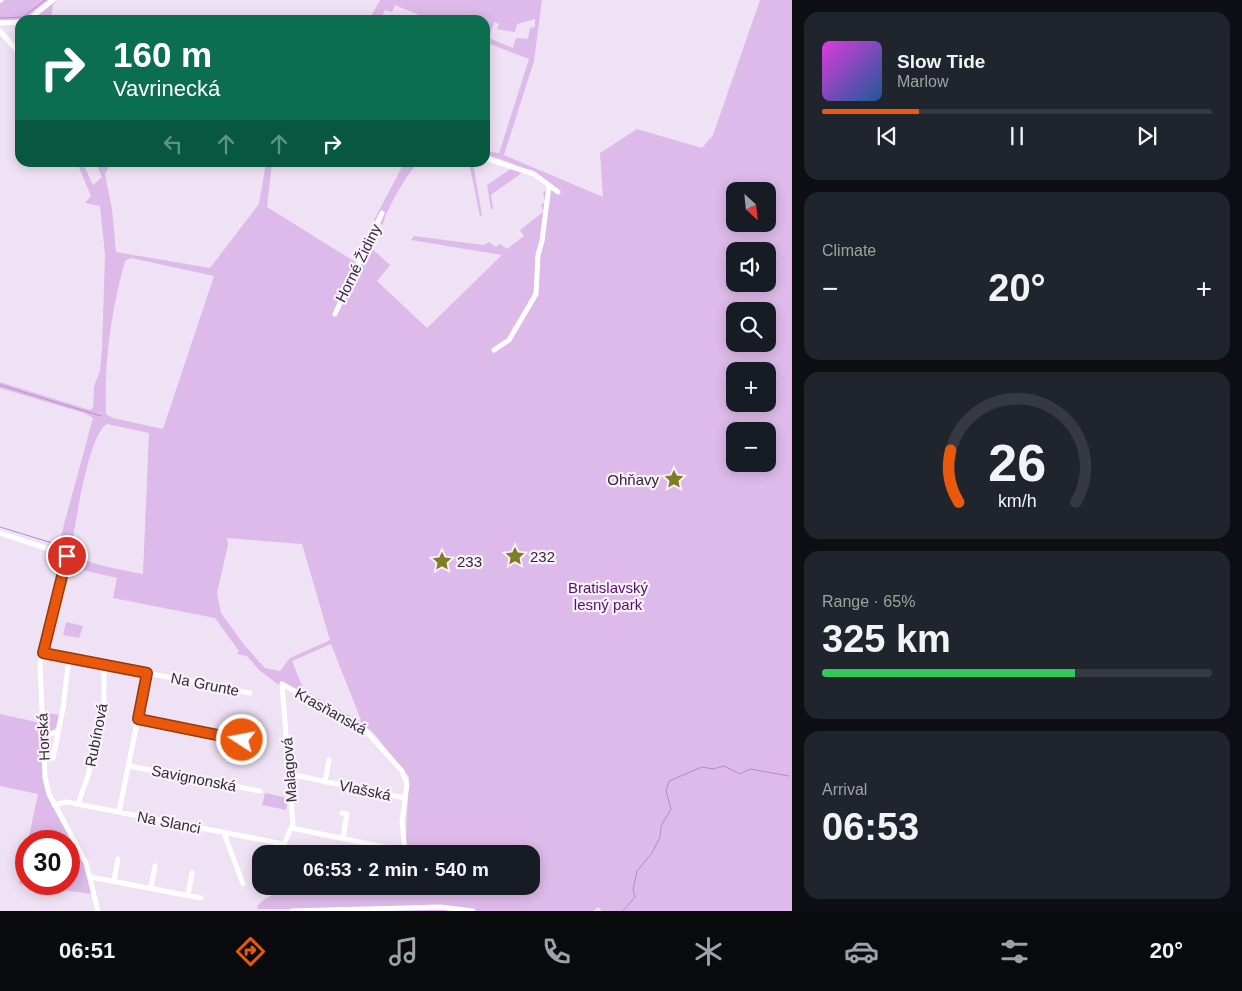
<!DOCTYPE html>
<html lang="en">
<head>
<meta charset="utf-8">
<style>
  body { margin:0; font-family:Helvetica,sans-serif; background:#20242c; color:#f1f3f6; height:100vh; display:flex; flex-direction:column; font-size:19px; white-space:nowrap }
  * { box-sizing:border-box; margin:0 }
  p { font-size:16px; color:#9ea1a6 }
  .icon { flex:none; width:28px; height:28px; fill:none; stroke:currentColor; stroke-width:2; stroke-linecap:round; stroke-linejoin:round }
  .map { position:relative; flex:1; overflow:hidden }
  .side { display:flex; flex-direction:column; gap:12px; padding:12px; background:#0d0f14; width:450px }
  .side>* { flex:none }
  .guide { position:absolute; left:15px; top:15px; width:475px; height:152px; border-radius:15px; box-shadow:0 2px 12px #0003; background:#0b6e4f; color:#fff; overflow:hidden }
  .needle { width:32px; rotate:153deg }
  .buttons { position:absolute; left:726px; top:182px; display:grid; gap:10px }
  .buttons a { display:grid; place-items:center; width:50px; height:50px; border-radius:10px; background:#171b24; box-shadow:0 2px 12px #0003; font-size:25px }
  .speed { position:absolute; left:15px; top:830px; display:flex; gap:10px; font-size:25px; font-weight:700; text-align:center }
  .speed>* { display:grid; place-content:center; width:65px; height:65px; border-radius:50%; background:#171b24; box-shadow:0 2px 12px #0003; line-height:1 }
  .speed .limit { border:8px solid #d22; background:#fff; color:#111 }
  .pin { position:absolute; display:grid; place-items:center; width:42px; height:42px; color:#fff; margin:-21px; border:2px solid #fff; border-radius:50%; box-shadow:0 1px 5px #0007 }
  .me { position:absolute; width:55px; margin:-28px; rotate:281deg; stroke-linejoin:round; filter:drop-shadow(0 0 4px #0008) }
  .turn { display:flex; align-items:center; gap:18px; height:105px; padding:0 15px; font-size:22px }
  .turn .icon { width:65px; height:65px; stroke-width:2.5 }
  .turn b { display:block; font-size:35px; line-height:42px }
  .lanes { display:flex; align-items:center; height:48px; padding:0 15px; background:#0003; justify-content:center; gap:25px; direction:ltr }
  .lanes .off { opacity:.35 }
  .big { font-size:38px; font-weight:700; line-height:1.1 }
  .side .card { flex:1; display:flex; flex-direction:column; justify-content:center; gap:8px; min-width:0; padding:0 18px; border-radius:15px; background:#20242c }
  .side .dial { align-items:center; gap:0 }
  .dial svg { height:130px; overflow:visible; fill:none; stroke:#363941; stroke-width:7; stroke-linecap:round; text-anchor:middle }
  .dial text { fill:#f1f3f6; stroke:none }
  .song { display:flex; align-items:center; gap:15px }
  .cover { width:60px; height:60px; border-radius:8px; background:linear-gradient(135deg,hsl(300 70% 55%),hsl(210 70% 35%)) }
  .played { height:5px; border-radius:2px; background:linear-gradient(90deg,#ea580c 25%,#363941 25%) }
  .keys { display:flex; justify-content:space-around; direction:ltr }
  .heat { display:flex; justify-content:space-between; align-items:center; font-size:28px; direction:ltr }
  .charge { height:8px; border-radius:4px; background:linear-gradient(90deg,#34c759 65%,#363941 0) }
  .trip { position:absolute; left:252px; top:845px; width:288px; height:50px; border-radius:15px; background:#171b24; box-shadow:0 2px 12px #0003; font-weight:700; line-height:50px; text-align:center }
  .menu { display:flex; height:80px; justify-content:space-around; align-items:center; background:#090b0e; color:#9ea1a6 }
  .menu .icon { width:35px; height:35px }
  .menu .on { color:#ea580c }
  .menu b { font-size:22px; color:#f1f3f6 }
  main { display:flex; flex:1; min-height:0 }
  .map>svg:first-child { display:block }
  .green { fill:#ddbae9; fill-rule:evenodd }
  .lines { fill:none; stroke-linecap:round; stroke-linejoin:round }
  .stream { stroke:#bb87cd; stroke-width:1 }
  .street { stroke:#fff; stroke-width:5 }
  .route-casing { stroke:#983908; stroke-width:12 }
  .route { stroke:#ea580c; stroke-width:9 }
  .labels { text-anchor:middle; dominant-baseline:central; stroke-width:4.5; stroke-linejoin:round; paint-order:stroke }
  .street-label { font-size:15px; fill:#302b32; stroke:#faf1fd }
  .poi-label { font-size:15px; fill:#302b32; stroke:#faf1fd; text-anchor:start }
  .park-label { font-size:15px; fill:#541168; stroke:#faf1fd }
</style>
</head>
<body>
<main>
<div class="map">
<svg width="792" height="911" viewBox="0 0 792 911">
  <rect width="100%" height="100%" fill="#f0e2f5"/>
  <path class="green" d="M3 0H49C28 13 30 24 0 20V2Z
    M380 0H542L534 61 504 155 603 197 600 153 637 129 702 148 713 135 760 0H792V911H602L598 907 593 911H306L302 909H258L257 906C275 887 300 889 323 892L330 886H531V854H405L409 777 372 731 280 681V686L259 670 247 656 237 654 239 651 215 618 113 598 117 578 65 566 70 551 68 547 59 543 93 418 84 413 0 388V382L90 410 93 408 94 386 100 371 102 348 105 255 100 206 85 203 91 196 77 163H83L93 185 102 177 97 166 111 163 105 174 112 209 116 252 210 268 259 204 266 163H272L267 207 360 265 368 245 390 265 377 281 427 328 502 255 411 240 414 236 483 245 489 242 496 247 500 244 507 249 524 236 520 230 543 212 541 205 545 202 543 193 547 190V187L533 176 523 172 491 195 493 208 491 210 487 185 516 165 485 154V151L499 153 529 59 485 42V20H431L395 5 392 12 385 10 380 20H369ZM535 19V27L530 28 528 39 516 38 513 48 489 38 494 22 499 24 497 29 515 32 517 24ZM735 191H768V224H735ZM735 251H768V284H735ZM131 258 214 276 163 429 113 418 106 414C104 362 111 311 125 261ZM735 311H768V344H735ZM735 371H768V404H735ZM107 424 149 433 143 574C128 571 77 563 71 551 75 527 88 434 107 424ZM735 431H768V464H735ZM227 538 302 544 330 640 290 658 280 671 265 668 245 646 221 613 217 593 228 545ZM331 644 361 720 360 721 304 691 292 661Z
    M57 1 53 5 51 20H32L50 3Z
    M404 163H418C409 170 384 213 383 225L374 220Z
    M469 163H473L482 215 480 216Z
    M66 622 83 626 79 638 63 635Z
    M48 713 59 715 56 728 51 731 47 729Z
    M0 714 41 723 45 790 84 863 92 894 19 884 26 850V884H69V841H28L38 794 0 786Z
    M265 793 288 798 286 810 262 805Z"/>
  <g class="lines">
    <path class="stream" d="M0 18 23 17 45 0
      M0 385 101 416
      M0 527 62 546
      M623 911 635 897 633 890 637 871 652 853 660 837 661 826 671 809 666 791 669 781 702 767 713 769 724 766 740 774 750 769 789 776"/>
    <path class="street" d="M0 0H1
      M28 20 53 0
      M0 23 20 22
      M0 31 20 54
      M485 158 534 174 558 192
      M335 314 382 213
      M494 350 509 340 536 294 538 255 542 241 549 186
      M0 533 67 555 56 594 40 664 45 778 49 794 86 863 98 911
      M43 653 250 693
      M282 684 366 731 402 771 407 784 402 821 405 851
      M282 684 293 824 284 844 287 854
      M138 719 260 743
      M43 734 57 733
      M53 758 63 708 69 658
      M129 766 260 791
      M289 774 405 798
      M325 782 329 760
      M78 804 89 773 93 739 104 702V665
      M54 805 67 802 284 844
      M119 812 147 673
      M342 813 347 814 343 838
      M292 828 408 852
      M224 833 243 884
      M90 877 201 898
      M114 881 118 859
      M151 888 155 866
      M188 895 192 873
      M292 911 440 907 473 911"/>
  </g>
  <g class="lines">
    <defs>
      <path id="route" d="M67 556 43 653 147 673 138 719 242 740"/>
    </defs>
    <use href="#route" class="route-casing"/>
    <use href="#route" class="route"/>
  </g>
  <defs>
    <symbol id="sight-bare" viewBox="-9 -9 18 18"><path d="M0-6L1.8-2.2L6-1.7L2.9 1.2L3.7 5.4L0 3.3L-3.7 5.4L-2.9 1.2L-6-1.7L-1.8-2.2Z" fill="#807d24" stroke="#faf1fd" stroke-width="2.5" paint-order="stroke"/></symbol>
  </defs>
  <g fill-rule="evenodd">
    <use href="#sight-bare" x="660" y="465" width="28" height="28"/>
    <use href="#sight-bare" x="501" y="542" width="28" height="28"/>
    <use href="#sight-bare" x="428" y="547" width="28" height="28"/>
  </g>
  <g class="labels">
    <g class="street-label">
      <text transform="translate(358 263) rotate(-64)">Horné Židiny</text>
      <text transform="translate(205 684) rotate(11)">Na Grunte</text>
      <text transform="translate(331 711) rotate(29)">Krasňanská</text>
      <text transform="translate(96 735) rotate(-79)">Rubínová</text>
      <text transform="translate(43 737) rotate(-93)">Horská</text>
      <text transform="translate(289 770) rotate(-94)">Malagová</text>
      <text transform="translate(194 778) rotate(11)">Savignonská</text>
      <text transform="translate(365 790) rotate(12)">Vlašská</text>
      <text transform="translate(169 822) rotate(11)">Na Slanci</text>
    </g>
    <g class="poi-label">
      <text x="659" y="479" text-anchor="end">Ohňavy</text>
      <text x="530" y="556">232</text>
      <text x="457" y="561">233</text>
    </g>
    <g class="park-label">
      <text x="608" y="587">Bratislavský<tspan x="608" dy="17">lesný park</tspan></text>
    </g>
  </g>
</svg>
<div class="buttons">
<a><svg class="needle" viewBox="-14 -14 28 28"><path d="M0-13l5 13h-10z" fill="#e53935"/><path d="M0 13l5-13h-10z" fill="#9ea1a6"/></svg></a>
<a><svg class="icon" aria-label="sound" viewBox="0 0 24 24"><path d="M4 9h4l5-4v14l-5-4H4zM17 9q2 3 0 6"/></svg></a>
<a><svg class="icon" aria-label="search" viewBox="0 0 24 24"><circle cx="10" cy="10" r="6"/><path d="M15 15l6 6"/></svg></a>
<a>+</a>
<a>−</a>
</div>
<div class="speed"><div class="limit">30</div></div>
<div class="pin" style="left:67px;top:556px;background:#d93025"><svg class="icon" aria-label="arrive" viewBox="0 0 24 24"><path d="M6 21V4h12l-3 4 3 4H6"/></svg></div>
<svg class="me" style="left:242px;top:740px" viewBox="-20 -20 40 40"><circle r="17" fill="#ea580c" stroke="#fff" stroke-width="3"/><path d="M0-11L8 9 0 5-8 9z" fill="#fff"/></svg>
<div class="trip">06:53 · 2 min · 540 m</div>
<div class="guide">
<div class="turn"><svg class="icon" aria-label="right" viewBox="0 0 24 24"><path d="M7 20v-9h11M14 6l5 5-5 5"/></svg><div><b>160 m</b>Vavrinecká</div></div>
<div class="lanes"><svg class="icon off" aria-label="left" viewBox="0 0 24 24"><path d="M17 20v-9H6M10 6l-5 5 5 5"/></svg><svg class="icon off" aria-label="ahead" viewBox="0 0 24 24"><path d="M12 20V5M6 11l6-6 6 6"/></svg><svg class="icon off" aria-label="ahead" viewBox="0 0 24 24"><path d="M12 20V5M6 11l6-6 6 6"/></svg><svg class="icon" aria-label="right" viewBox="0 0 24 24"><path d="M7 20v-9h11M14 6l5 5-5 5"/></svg></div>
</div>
</div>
<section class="side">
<div class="card">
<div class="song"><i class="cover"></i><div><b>Slow Tide</b><p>Marlow</p></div></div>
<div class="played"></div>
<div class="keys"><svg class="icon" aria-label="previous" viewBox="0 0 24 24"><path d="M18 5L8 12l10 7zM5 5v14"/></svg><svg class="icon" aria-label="pause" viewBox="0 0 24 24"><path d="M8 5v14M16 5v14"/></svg><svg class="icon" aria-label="next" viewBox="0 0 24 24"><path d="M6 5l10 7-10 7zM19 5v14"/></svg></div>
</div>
<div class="card"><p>Climate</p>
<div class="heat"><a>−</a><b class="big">20°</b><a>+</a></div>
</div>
<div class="card dial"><svg viewBox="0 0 100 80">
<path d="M14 69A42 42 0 1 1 86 69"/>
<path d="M14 69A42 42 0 0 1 9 37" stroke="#ea580c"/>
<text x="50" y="56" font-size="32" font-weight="700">26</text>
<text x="50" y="72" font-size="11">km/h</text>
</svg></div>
<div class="card"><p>Range · 65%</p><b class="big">325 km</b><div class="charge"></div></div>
<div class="card"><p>Arrival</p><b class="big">06:53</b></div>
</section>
</main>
<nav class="menu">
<b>06:51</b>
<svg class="icon on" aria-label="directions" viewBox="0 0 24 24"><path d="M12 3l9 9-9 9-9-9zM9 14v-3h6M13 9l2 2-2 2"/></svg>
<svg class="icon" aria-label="music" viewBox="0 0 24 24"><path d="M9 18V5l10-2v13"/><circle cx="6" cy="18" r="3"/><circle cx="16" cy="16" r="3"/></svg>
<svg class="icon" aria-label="phone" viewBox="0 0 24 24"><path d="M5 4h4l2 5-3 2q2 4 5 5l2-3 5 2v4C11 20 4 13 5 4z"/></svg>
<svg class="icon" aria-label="climate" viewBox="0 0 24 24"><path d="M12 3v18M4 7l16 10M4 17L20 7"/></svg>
<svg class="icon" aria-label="car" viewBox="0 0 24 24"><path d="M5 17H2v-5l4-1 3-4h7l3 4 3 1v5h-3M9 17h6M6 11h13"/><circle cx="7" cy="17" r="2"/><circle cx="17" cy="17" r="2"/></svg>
<svg class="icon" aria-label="filters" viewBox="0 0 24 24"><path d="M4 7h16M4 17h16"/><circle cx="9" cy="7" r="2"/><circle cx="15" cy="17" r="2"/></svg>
<b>20°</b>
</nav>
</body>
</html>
